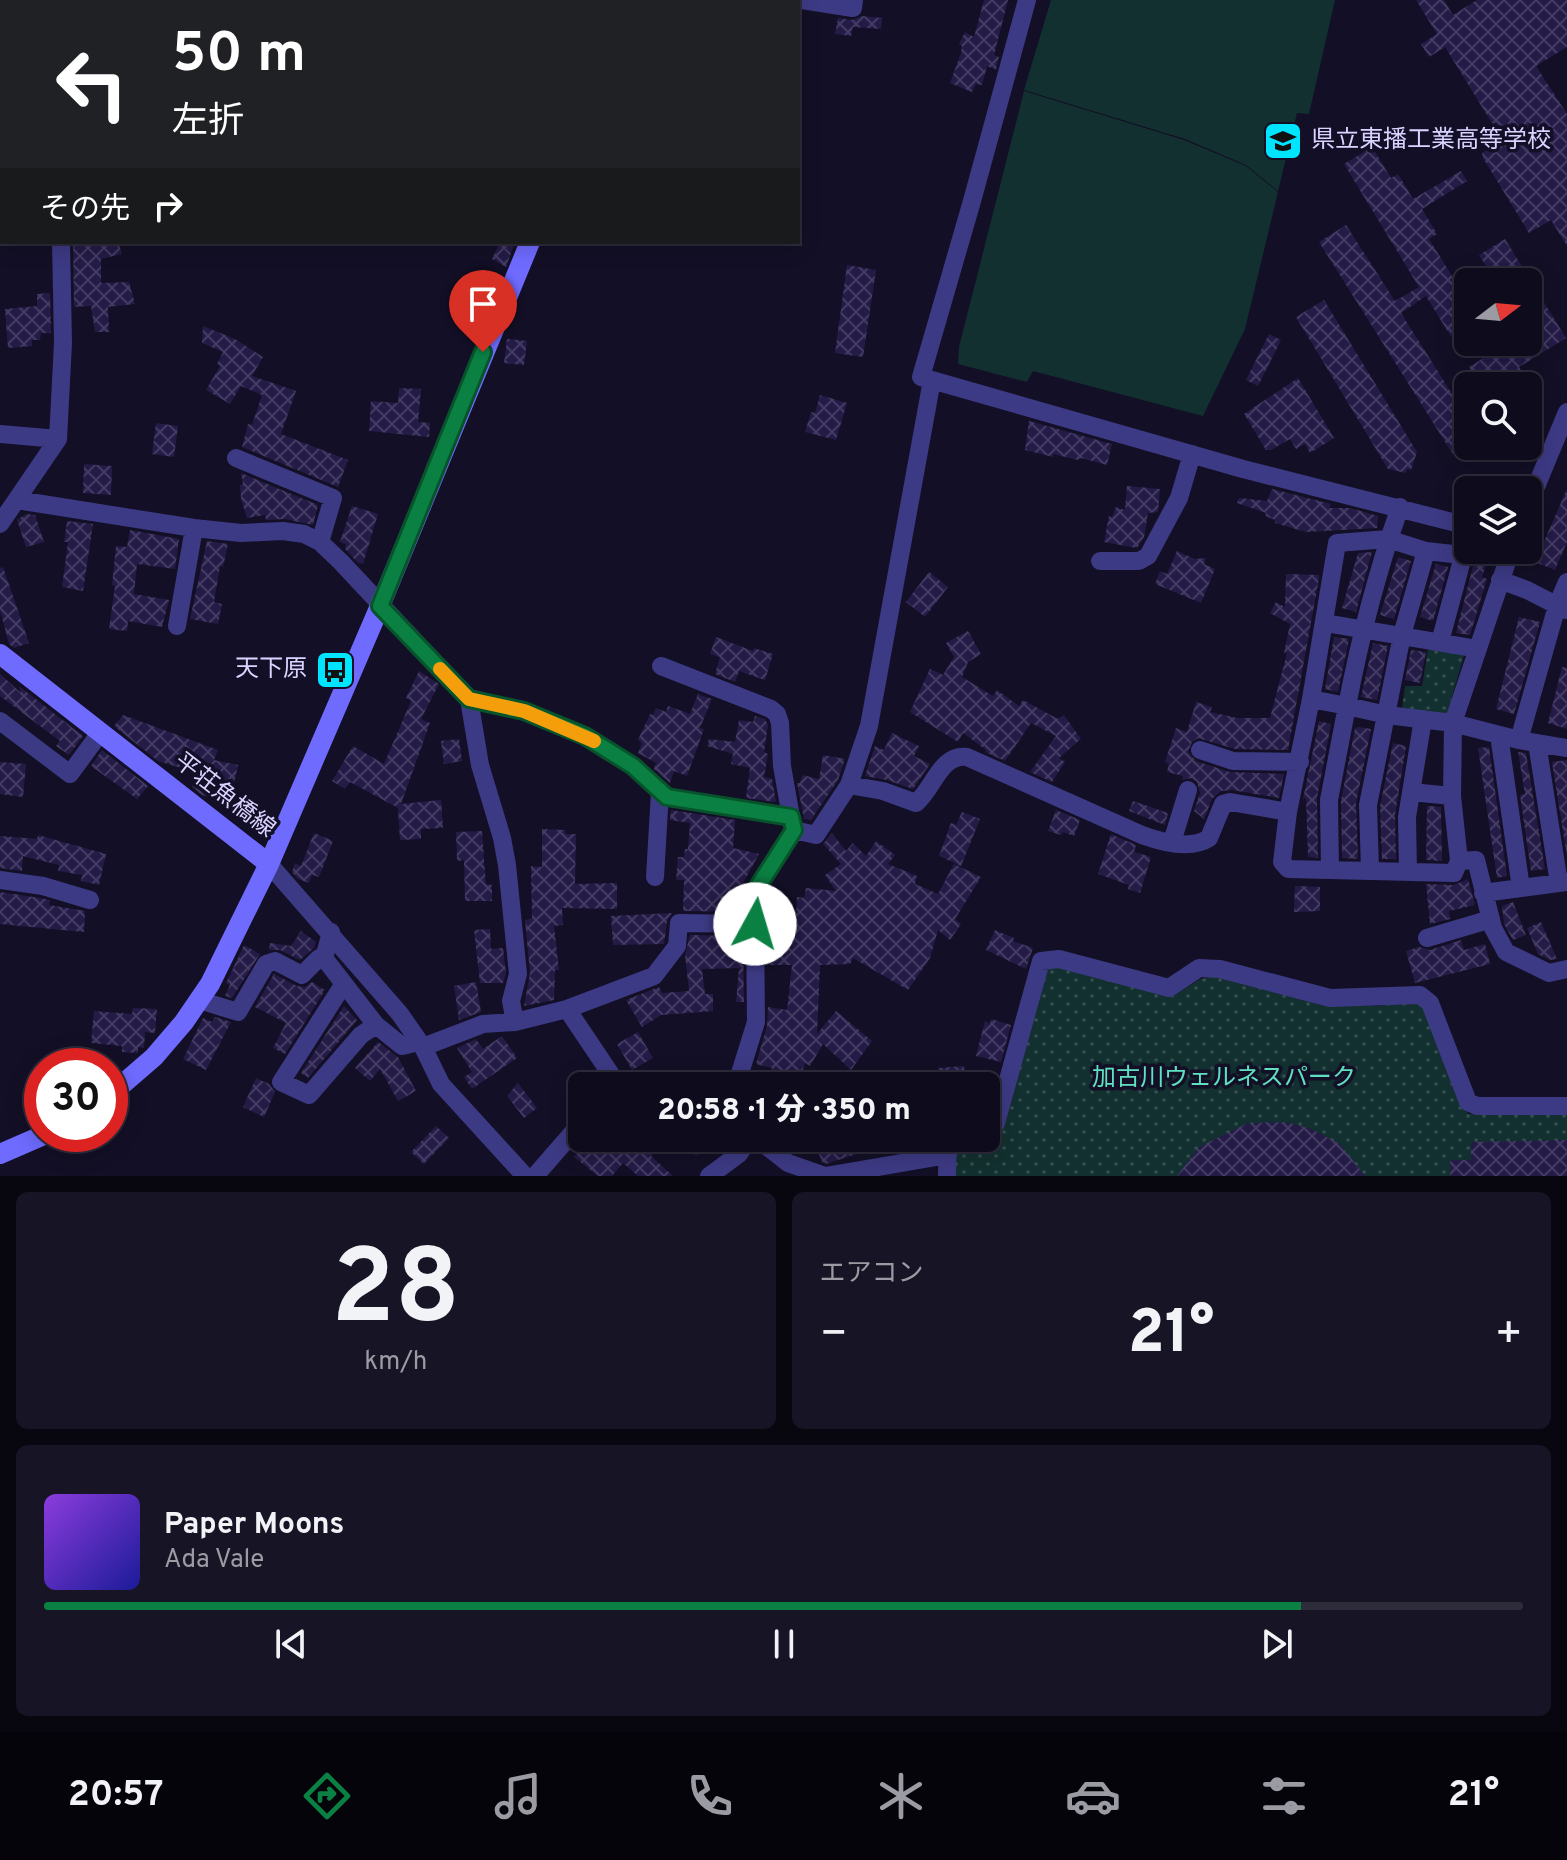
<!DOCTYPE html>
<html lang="ja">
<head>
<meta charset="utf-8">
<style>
  body { margin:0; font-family:Overpass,"Noto Sans JP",sans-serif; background:#171425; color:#f1f3f6; height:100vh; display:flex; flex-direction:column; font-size:30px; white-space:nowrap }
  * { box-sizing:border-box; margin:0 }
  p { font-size:26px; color:#9b9ba3 }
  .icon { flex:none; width:44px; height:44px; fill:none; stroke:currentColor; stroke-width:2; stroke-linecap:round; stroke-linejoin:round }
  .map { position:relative; height:1176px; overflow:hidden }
  .side { display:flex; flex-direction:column; gap:16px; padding:16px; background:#08060f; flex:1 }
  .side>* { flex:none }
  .banner { position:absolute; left:0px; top:0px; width:800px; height:244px; box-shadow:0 4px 20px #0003,0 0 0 2px #2e2b3b; background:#202124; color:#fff; overflow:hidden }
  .needle { width:52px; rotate:74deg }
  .fabs { position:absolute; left:1454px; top:268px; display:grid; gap:16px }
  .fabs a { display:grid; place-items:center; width:88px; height:88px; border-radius:12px; background:#0e0b1c; box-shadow:0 4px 20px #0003,0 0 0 2px #2e2b3b; font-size:40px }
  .speed { position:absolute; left:24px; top:1048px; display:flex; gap:16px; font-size:40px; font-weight:700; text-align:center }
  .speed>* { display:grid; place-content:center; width:104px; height:104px; border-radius:50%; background:#0e0b1c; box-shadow:0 4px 20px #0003,0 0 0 2px #2e2b3b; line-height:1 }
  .speed .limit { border:12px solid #d22; background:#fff; color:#111 }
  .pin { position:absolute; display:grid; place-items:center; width:68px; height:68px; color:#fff; margin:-82px -34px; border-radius:50% 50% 50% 0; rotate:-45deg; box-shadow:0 0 8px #0007 }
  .pin .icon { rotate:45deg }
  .me { position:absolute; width:88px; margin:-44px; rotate:6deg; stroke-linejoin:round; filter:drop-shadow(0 0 6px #0008) }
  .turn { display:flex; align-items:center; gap:28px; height:168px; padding:0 40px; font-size:36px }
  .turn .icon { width:104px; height:104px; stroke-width:2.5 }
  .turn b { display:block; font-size:56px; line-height:68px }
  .then { display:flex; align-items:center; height:76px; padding:0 40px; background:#0003; gap:16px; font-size:30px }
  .big { font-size:60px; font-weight:800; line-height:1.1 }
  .side .card { flex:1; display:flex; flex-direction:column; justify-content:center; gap:12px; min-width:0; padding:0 28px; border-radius:12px; background:#171425 }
  .side .dial { align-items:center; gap:0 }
  .dial b { font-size:104px; line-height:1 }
  .song { display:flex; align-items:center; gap:24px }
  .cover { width:96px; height:96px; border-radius:12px; background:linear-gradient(135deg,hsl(270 70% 55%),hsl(240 70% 35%)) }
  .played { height:8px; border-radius:4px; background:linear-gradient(90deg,#0b8043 85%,#2e2b3b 85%) }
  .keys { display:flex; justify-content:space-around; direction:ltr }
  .heat { display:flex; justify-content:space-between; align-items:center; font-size:44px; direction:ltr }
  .side .tiles { flex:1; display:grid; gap:16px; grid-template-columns:1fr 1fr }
  .card:last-child { grid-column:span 2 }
  .trip { position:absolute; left:568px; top:1072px; width:432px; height:80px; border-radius:12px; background:#0e0b1c; box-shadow:0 4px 20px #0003,0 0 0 2px #2e2b3b; font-weight:800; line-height:80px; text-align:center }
  .menu { display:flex; height:128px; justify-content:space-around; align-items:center; background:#06040b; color:#9b9ba3 }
  .menu .icon { width:56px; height:56px }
  .menu .selected { color:#0b8043 }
  .menu b { font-size:36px; color:#f1f3f6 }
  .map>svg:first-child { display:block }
  .grass { fill:url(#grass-dots) }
  .garden { fill:#12302f }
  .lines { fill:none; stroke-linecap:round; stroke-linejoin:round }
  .stream { stroke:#0c2248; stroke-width:5 }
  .building { fill:url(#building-cross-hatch) }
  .street { stroke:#3d3a85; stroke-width:18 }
  .secondary { stroke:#6f6bff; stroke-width:20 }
  .route-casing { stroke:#07532c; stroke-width:20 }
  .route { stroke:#0b8043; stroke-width:14 }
  .slow { stroke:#f59e0b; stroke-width:14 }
  .labels { text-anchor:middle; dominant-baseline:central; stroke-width:7; stroke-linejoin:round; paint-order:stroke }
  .poi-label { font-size:24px; fill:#d9d4ff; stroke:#130f26; text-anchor:start }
  .street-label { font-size:24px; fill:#d9d4ff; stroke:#130f26 }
  .park-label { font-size:24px; fill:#5fe0c0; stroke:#130f26 }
</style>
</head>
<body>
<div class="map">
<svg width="1567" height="1176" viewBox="0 0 1567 1176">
  <defs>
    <pattern id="grass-dots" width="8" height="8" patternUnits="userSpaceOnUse" patternTransform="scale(2)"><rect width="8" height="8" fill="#12302f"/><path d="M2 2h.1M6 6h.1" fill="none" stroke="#344d4e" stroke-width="1.8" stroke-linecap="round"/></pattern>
    <pattern id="building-cross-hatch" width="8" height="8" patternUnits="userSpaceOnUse" patternTransform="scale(2)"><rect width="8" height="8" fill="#241b47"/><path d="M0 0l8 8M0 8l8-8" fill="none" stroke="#433b63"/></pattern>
  </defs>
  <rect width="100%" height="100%" fill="#130f26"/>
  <path class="grass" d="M1428 649 1465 652 1447 714 1402 708 1405 686H1422Z
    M1057 964 1171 997 1200 979 1215 976 1325 1006H1379L1407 1001 1418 1002 1424 1009 1468 1114 1567 1113V1176H955V1138H986V1127L1045 968Z"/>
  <path class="garden" d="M1051 0H1335L1309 114 1297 113 1278 191 1246 165 1185 139 1024 90Z
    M1024 91 1184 140 1246 166 1278 192 1245 329 1203 416 1033 371 1027 382 958 364 959 347Z"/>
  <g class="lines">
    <path class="stream" d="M20 0V2"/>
  </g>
  <path class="building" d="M984 0H1008L994 55 999 57 996 70 987 66 982 85 976 84 972 92 950 83 961 53 962 46 959 44 965 32 974 37Z
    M1416 0H1444L1453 15 1477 0H1567V47L1536 66 1567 114V246L1551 220 1529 233 1483 158 1482 153 1503 141 1445 47 1429 57 1421 44 1437 34Z
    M862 16 882 18 881 29 853 27 851 36 835 34 838 18 852 20Z
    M1372 147 1391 178 1398 174 1413 199 1461 171 1467 181 1422 209 1437 234 1429 239 1468 302V327L1451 337 1426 296 1401 313 1468 419V447L1454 456 1319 242 1346 225 1395 301 1419 287 1344 164Z
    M1505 239 1566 338 1519 367 1528 381 1519 386H1481L1469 367 1509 342H1528V282H1496L1479 255Z
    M73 242H118L122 254 101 259V283L129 282 135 304 108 307 109 332H95L91 306 74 307Z
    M500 242H515L506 267 492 259Z
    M847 265 876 270 863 357 835 353Z
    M50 293 51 333H41L40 340H32V346L8 348 5 309 37 306V294Z
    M1324 300 1417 452 1411 470 1407 469 1406 473 1388 469 1296 317Z
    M203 326 235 339 263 357 252 376 296 391 281 434 348 460 338 487 242 447 248 424 252 425 262 395 241 386 230 404 206 390 220 366 217 364 223 352 202 343Z
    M1269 334 1281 340 1258 386 1246 380Z
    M507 339 527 341 524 365 504 363Z
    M1298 378 1334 438 1310 453 1305 444 1296 449 1290 439 1271 450H1266L1244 414Z
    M399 388 421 389 418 422 430 423 429 437 369 431 371 401 398 403Z
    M820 395 847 403 836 440 805 432 811 412 815 413Z
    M1029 421 1112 444 1107 465 1081 458 1078 460 1053 454V457L1025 450Z
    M156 423 178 426 174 457 152 454Z
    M84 464 112 466 111 495 83 493Z
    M241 473 318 505 313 525 285 519 266 520 265 515 247 518 241 499 240 485 243 484Z
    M1475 474 1519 485V490H1471Z
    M1127 486 1160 489 1158 512 1148 513 1144 537 1137 548 1104 542 1109 516 1112 517 1116 507 1125 510Z
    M1272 489 1331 504 1329 508H1350L1378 516 1377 528 1306 532 1275 523V520L1265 516 1266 513 1237 503 1239 498 1267 501Z
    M1567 489V542L1555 570 1535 562Z
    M352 506 378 514 363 564 358 563 345 549 346 544 340 542Z
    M26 514 35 515 44 542 26 547 17 520Z
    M67 521 93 524 83 591 62 587 68 542H64Z
    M130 530 179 539 175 569 137 564 134 594 169 600 162 627 128 621 127 631 109 629 115 586 112 585 116 546 127 547Z
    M207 541 228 544 223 567 220 566 214 602 222 604 218 624 190 619Z
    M1477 550H1491L1482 577 1487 579 1470 635 1456 633Z
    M1177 551 1195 559 1206 558 1204 564 1215 569 1201 603 1155 584 1160 571 1167 574Z
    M1372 552 1356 612 1342 608 1358 553Z
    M1398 557 1411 561 1394 619 1380 615Z
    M1436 564 1448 567 1433 621 1420 617Z
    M3 567 29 643 14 648 9 644 0 610V568Z
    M929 572 948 587 925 617 906 602Z
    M1286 574 1319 575V578L1288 750 1235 749 1198 738 1192 742 1188 752 1196 761 1230 772 1284 774 1279 798 1232 790 1221 791 1212 799 1204 819 1194 811 1200 793 1197 782 1191 778 1182 780 1183 776 1167 772 1169 764 1165 762 1176 728 1187 732 1196 702 1212 707 1210 712 1237 718H1270L1287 653H1284L1290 624 1270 613 1276 602 1285 607Z
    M1519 617 1540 622 1514 714 1496 709Z
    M968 631 981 654 968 662 962 677 993 696 997 690 1019 706 1023 700 1058 719 1064 715 1081 739 1059 758 1065 762 1052 782 1030 772 1056 736 1031 723 1005 761 985 752 986 750 963 733 958 742 910 712 930 669 943 675 954 657 946 643Z
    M716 637 753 651 754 648 773 654 765 680 739 671 735 682 715 674 720 657 710 654Z
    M1334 637 1349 639 1338 692 1325 689Z
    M1373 643 1388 646 1377 700 1361 697Z
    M1411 650 1426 652 1420 683 1405 680Z
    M1562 667 1567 668V729L1548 723Z
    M419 671 439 684 421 719 430 723 401 804 441 800 443 828 421 829V839L400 840 398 808 350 782 345 789 332 781 353 746 384 764 411 701 406 698Z
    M0 674 21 693 19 686 83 736 69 755 56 746 60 741 0 696Z
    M698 694 712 699 700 728 704 729 687 776 674 771 670 783 654 769 656 763 638 753 642 743 638 740 650 714 653 715 656 708 666 712 668 706 690 714Z
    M123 715 218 750 214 760 238 765 230 802 202 795 192 787 198 773 158 761 114 726Z
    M755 716 765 719 768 725 764 752 768 754 764 777 772 779 776 802 746 798 750 768 731 764 733 754 707 746 709 739 735 742 739 720 753 722Z
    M1319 721 1331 724 1317 798 1318 858 1308 857 1306 798 1303 799Z
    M1359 727 1371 729 1356 803 1358 859 1342 858 1341 801 1355 728Z
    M892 733 919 746 914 756 930 764 913 789 887 780 865 776 875 746 884 750Z
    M459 739 462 761 444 764 441 741Z
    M1393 743 1406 746 1395 815 1396 859H1382L1380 806Z
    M1489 747 1507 876 1497 878 1478 748Z
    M102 750 148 786 137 799 91 766Z
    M1518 752 1526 753 1545 869 1531 871 1520 795 1525 794Z
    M823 755 845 759 838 780 811 820 804 819 797 783H800L802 775 819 779Z
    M1567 760V857L1552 762Z
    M0 762 26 764 23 797 0 794Z
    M1133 801 1168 813 1165 825 1129 811Z
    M1427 806 1441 807 1442 861 1426 860Z
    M671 810 735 820 733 848 759 854 742 885H747L744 912 683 911 684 880H676L678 857H684L685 849H688L690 823 670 820Z
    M1056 810 1080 820 1074 836 1063 832 1061 835 1048 831Z
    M962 812 980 819 961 866 939 856 951 823 956 825Z
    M542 829 565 830 566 834H576L575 884 617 883V909L562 908 563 925 554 926 559 970H555L554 1000 524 1006 530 973 525 920 532 918 531 866 542 867Z
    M482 831 485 873 486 884 492 885V901H465L464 860 457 861 456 832Z
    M314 833 333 841 319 877 312 875 309 883 298 879 292 872 295 863 301 866Z
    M832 833 846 851 853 843 866 856 876 841 895 855 888 864 917 876 915 884 938 894 954 864 981 877 955 919 961 924 950 940 938 930 930 958 908 990 853 958 850 964 820 965 817 1034 836 1011 872 1041 851 1070 823 1044 810 1066 805 1063 798 1086H768L772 1068 756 1064 767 1026 768 1007 787 1010 792 965H767L768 915 796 916 797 897 804 898 806 888 836 891 825 875 841 864 823 844Z
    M1111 834 1136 845 1134 852 1151 857 1140 893 1128 889 1129 885 1098 874Z
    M38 835 106 854 99 885 81 881 82 875 58 871 59 865 23 856 22 871 0 868V836L37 839Z
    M1468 879 1475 905 1449 911 1450 919 1430 924 1426 884 1454 885Z
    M1295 886 1320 887V911L1294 912Z
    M0 892 40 898 50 900 49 905 85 911 84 932 0 924Z
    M1513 902 1526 935 1513 940 1504 924 1502 906Z
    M672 913 667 921 664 944 613 945 611 916Z
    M1541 922 1557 959 1550 960 1538 954 1527 928Z
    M490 929 491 949 503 948 506 973 503 983H480L474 930Z
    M995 930 1014 938 1013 941 1033 948 1026 969 986 950Z
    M301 931 316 942 314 948 300 960 280 950H269L270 943 291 946Z
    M690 935 743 936 744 1002H736L739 968 702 969 705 994H713V1011L661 1015 642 1027 626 1000 659 987 662 993 689 991 685 955Z
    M1461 940 1464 950 1485 944 1490 964 1415 983 1406 951 1419 947 1430 950Z
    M244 945 260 954 232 998 225 996 230 985 226 983Z
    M274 974 297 986 305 987 312 982 325 990 285 1054 273 1048 286 1023 255 1007Z
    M476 982 481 1012 459 1020 454 986Z
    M344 1006 357 1020 308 1078 301 1073Z
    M133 1008 157 1009 155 1033 145 1032 144 1048 138 1047V1053L122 1052V1046L91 1043 94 1011 132 1014Z
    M215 1017 231 1022 206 1070 183 1059 203 1018 212 1022Z
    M991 1019 1011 1025 1001 1062 976 1056 985 1021 990 1024Z
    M638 1032 653 1058 632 1070 617 1044Z
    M502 1036 517 1058 472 1089 464 1077 472 1072 457 1048 476 1039 483 1049Z
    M378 1042 398 1057 416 1091 398 1101 380 1069 370 1081 355 1068Z
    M964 1066 967 1086H940L938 1068Z
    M256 1078 269 1084 275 1092 264 1117 243 1107Z
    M518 1083 537 1108 524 1118 507 1096Z
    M1270 1122 1290 1123 1311 1129 1340 1144 1365 1176H1177L1199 1147 1246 1124Z
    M436 1126 449 1138 424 1164 411 1152Z
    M589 1138H666L651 1156 673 1176H638L623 1163 612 1176H598L574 1157Z
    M681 1138H718L696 1156Z
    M827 1138H900L901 1146 866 1151 826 1164 822 1162 814 1142Z
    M1567 1140V1176H1450V1160H1471V1142Z"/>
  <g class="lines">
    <path class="street" d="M802 0 853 8 854 0
      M1027 0 972 201 921 377 1243 469 1468 526
      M61 2V0
      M339 2 340 0
      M717 2V0
      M0 434 58 439
      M236 458 333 498 320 542
      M17 500 194 528 241 533 283 531 304 534 320 542 341 562 469 699 524 711 585 736 633 766 667 797 791 817 794 830
      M1528 506 1567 412
      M1400 507C1377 572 1360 638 1347 706L1311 699 1337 543 1388 539 1426 551 1462 555
      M0 524 58 439 63 343 61 242
      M1511 550 1453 723 1452 796 1459 861 1476 860 1493 928 1506 952 1549 973 1567 969
      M1100 561H1139L1148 556 1179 498 1192 454
      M1500 580 1527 590 1566 610
      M1325 623 1478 649
      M177 626 194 528
      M1440 642 1468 538
      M661 666 771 709 777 714 780 723 782 766 791 817
      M469 699 480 765 502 838 507 865 518 974 511 1001 515 1022
      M1311 699 1288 812 1282 862 1288 869 1454 873 1459 861
      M0 721 70 774 100 733
      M1499 735 1521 888
      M1519 740 1557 606 1567 582
      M1537 743 1559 883
      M1200 750 1233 761 1300 762
      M849 785 883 791 916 803C934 788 940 754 967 757L1142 835C1161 842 1191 850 1209 838L1223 804 1230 802 1288 812
      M1411 792 1452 796
      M1172 842 1188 790
      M269 864 400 1014 423 1047 441 1084 525 1176
      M1330 870 1329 800 1347 706 1387 715 1453 723 1519 740 1567 748
      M1370 870 1368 805 1402 635 1426 551
      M1408 872 1407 817 1423 719
      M655 877 660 792
      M0 880 43 886 90 900
      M1483 893 1567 882
      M1427 938 1491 919
      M324 958 376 1025 402 1046 419 1042
      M343 985 281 1082 309 1095 361 1035 376 1025
      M199 1000 238 1012 266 964 275 961 302 975 319 958H324L331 932
      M567 1009 616 1082 613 1086
      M423 1047 483 1024 515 1022 567 1009 654 976 677 946 679 923 755 924
      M736 1086 756 1022 755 924 759 885 794 830 816 835 849 785 869 726 932 380
      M986 1124 996 1123 1041 961 1059 959 1169 988 1199 968 1220 969 1330 998 1420 995 1430 1003 1468 1102 1477 1106H1567
      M756 1138 788 1163 825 1176 948 1155
      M535 1176 582 1122
      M709 1176 739 1154 750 1138
      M947 1176 948 1138"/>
    <path class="secondary" d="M639 2V0
      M0 654 269 864
      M110 1095 154 1057 184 1022 210 984 269 864 380 606 530 242
      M0 1154 46 1134"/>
  </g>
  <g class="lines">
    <defs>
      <path id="route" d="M483 352 380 606 469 699 524 711 585 736 633 766 667 797 791 817 794 830 759 885 755 924"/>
    </defs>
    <use href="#route" class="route-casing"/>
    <use href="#route" class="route"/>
    <path class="slow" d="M440 669 469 699 524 711 594 741"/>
  </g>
  <defs>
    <symbol id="school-square" viewBox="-11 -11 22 22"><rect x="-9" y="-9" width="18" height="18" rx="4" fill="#00e5ff" stroke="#130f26"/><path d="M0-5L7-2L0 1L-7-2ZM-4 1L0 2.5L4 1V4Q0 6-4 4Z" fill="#111"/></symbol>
    <symbol id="bus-square" viewBox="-11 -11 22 22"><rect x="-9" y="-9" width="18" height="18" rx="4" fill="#00e5ff" stroke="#130f26"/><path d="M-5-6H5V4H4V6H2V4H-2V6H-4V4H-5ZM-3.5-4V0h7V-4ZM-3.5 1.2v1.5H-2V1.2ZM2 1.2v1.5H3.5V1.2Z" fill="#111"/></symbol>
  </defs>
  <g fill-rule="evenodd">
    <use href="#school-square" x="1261" y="119" width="44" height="44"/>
    <use href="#bus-square" x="313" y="648" width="44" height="44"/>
  </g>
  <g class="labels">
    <g class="poi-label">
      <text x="1311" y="141">県立東播工業高等学校</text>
      <text x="307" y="670" text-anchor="end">天下原</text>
    </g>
    <g class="street-label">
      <text transform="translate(224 796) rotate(38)">平荘魚橋線</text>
    </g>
    <g class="park-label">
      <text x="1224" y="1079">加古川ウェルネスパーク</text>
    </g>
  </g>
</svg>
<div class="fabs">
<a><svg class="needle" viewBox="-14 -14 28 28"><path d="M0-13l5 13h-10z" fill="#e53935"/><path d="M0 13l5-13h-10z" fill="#9b9ba3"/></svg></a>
<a><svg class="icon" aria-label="search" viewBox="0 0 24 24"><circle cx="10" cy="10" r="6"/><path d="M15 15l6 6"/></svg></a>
<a><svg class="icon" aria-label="layers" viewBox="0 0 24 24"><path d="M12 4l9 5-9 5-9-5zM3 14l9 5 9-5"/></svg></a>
</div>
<div class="speed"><div class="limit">30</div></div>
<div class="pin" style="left:483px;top:352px;background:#d93025"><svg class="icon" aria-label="arrive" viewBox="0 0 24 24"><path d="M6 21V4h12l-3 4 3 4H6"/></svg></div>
<svg class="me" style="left:755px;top:924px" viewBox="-20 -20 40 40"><circle r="19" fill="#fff"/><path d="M0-13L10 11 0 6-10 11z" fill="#0b8043"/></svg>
<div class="trip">20:58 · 1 分 · 350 m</div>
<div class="banner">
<div class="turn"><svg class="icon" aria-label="left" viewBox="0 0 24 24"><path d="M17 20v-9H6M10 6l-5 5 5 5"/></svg><div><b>50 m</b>左折</div></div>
<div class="then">その先<svg class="icon" aria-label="right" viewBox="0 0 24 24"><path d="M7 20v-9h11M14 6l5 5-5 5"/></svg></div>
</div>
</div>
<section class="side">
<div class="tiles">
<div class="card dial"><b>28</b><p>km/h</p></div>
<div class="card"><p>エアコン</p>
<div class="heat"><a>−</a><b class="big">21°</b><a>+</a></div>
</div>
<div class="card">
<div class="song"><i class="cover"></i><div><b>Paper Moons</b><p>Ada Vale</p></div></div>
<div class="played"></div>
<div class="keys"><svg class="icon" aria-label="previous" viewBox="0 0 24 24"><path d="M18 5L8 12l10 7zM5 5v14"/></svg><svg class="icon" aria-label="pause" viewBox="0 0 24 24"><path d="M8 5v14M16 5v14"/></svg><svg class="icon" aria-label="next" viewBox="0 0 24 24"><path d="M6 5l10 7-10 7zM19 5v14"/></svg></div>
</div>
</div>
</section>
<nav class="menu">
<b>20:57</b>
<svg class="icon selected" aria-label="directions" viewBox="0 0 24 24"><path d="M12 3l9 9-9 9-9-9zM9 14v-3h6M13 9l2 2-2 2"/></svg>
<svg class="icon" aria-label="music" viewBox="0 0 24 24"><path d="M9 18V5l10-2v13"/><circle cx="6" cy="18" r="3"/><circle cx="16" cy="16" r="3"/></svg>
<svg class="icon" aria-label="phone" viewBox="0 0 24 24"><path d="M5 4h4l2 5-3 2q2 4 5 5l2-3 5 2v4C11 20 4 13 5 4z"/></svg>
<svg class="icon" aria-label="climate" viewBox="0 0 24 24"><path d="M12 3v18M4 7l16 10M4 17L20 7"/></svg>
<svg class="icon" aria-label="car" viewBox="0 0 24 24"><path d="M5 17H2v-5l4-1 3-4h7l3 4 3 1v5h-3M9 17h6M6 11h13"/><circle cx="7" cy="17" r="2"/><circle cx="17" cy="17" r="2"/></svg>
<svg class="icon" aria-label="filters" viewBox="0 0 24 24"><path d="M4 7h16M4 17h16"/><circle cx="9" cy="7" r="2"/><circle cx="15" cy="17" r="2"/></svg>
<b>21°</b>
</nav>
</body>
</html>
